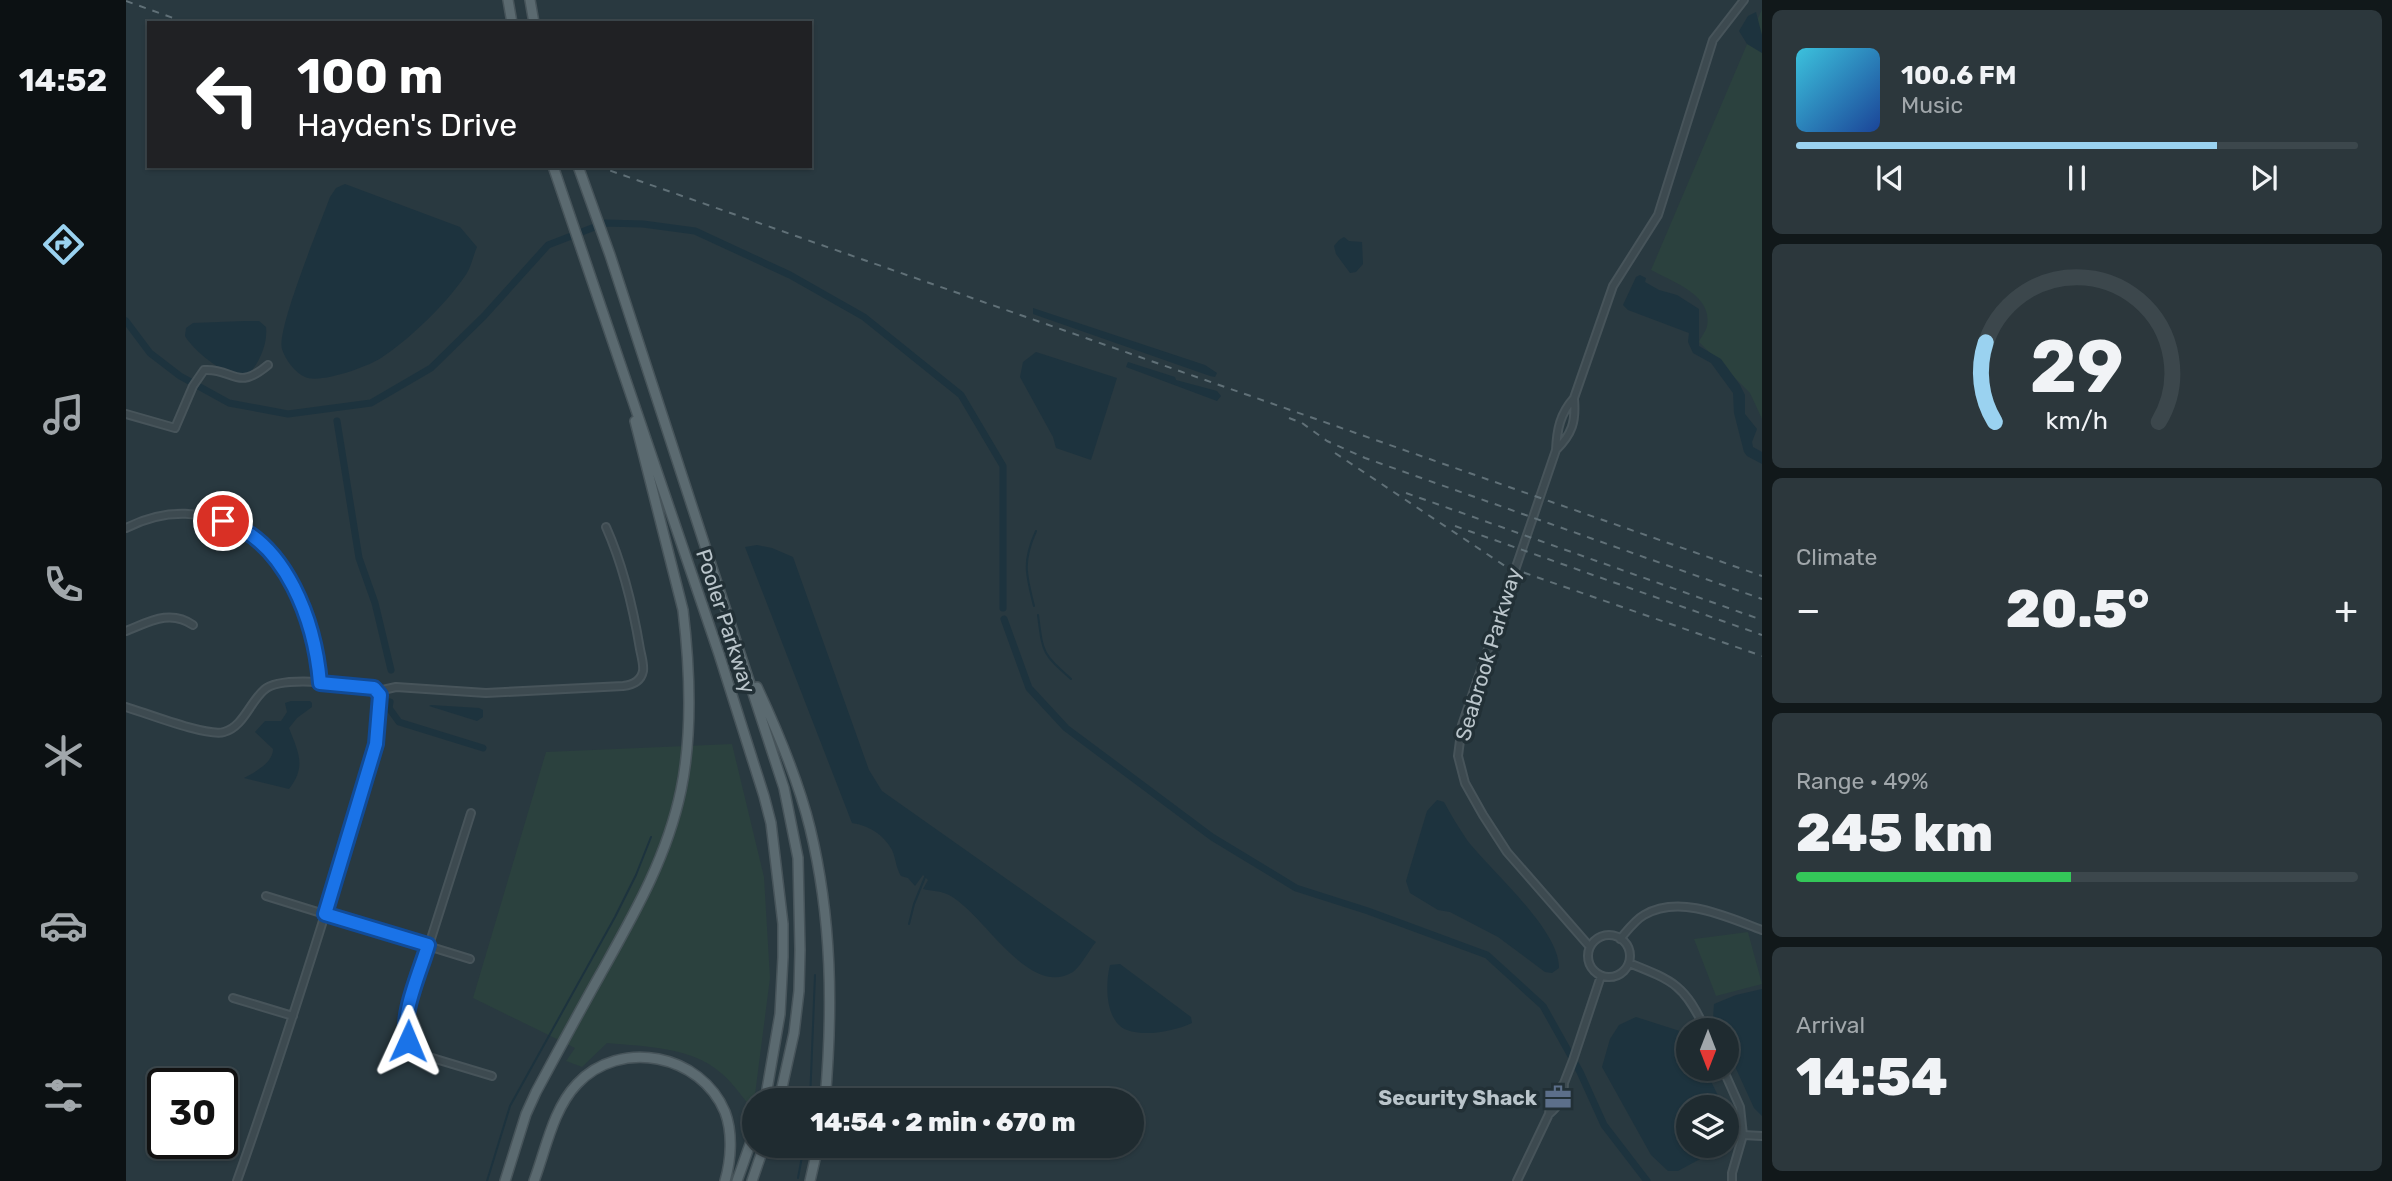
<!DOCTYPE html>
<html lang="en">
<head>
<meta charset="utf-8">
<style>
  body { margin:0; font-family:Rubik,sans-serif; background:#2c373c; color:#f1f3f6; height:100vh; display:flex; flex-direction:column; font-size:26px; white-space:nowrap }
  * { box-sizing:border-box; margin:0 }
  p { font-size:23px; color:#a1a7ab }
  .icon { flex:none; width:38px; height:38px; fill:none; stroke:currentColor; stroke-width:2; stroke-linecap:round; stroke-linejoin:round }
  .map { position:relative; flex:1; overflow:hidden }
  .sheet { display:flex; flex-direction:column; gap:10px; padding:10px; background:#11181a; width:630px }
  .sheet>* { flex:none }
  .banner { position:absolute; left:21px; top:21px; width:665px; height:147px; border-radius:0px; box-shadow:0 2px 5px #0004,0 0 0 2px #3c474c; background:#202124; color:#fff; overflow:hidden }
  .needle { width:46px; rotate:180deg }
  .controls { position:absolute; left:1550px; top:1018px; display:grid; gap:14px }
  .controls a { display:grid; place-items:center; width:63px; height:63px; border-radius:50%; background:#1f2b30; box-shadow:0 2px 5px #0004,0 0 0 2px #3c474c; font-size:35px }
  .speed { position:absolute; left:21px; top:1068px; display:flex; gap:14px; font-size:35px; font-weight:700; text-align:center }
  .speed>* { display:grid; place-content:center; width:91px; height:91px; border-radius:50%; background:#1f2b30; box-shadow:0 2px 5px #0004,0 0 0 2px #3c474c; line-height:1 }
  .speed .limit { border:4px solid #111; border-radius:10px; background:#fff; color:#111 }
  .pin { position:absolute; display:grid; place-items:center; width:60px; height:60px; color:#fff; margin:-30px; border:4px solid #fff; border-radius:50%; box-shadow:0 2px 7px #0007 }
  .me { position:absolute; width:77px; margin:-38px; rotate:1deg; stroke-linejoin:round; filter:drop-shadow(0 0 5px #0008) }
  .turn { display:flex; align-items:center; gap:24px; height:147px; padding:0 35px; font-size:32px }
  .turn .icon { width:91px; height:91px; stroke-width:2.5 }
  .turn b { display:block; font-size:49px; line-height:60px }
  .big { font-size:52px; font-weight:800; line-height:1.1 }
  .sheet .tile { flex:1; display:flex; flex-direction:column; justify-content:center; gap:10px; min-width:0; padding:0 24px; border-radius:10px; background:#2c373c }
  .sheet .dial { align-items:center; gap:0 }
  .dial svg { height:182px; overflow:visible; fill:none; stroke:#3c474c; stroke-width:7; stroke-linecap:round; text-anchor:middle }
  .dial text { fill:#f1f3f6; stroke:none }
  .song { display:flex; align-items:center; gap:21px }
  .cover { width:84px; height:84px; border-radius:10px; background:linear-gradient(135deg,hsl(190 70% 55%),hsl(220 70% 35%)) }
  .played { height:7px; border-radius:4px; background:linear-gradient(90deg,#9ad2f0 75%,#3c474c 75%) }
  .keys { display:flex; justify-content:space-around; direction:ltr }
  .heat { display:flex; justify-content:space-between; align-items:center; font-size:38px; direction:ltr }
  .charge { height:10px; border-radius:5px; background:linear-gradient(90deg,#34c759 49%,#3c474c 0) }
  .trip { position:absolute; left:616px; top:1088px; width:402px; height:70px; border-radius:35px; background:#1f2b30; box-shadow:0 2px 5px #0004,0 0 0 2px #3c474c; font-weight:800; line-height:70px; text-align:center }
  main { display:flex; flex:1; min-height:0 }
  .tab-bar { display:flex; flex-direction:column; width:126px; justify-content:space-around; align-items:center; background:#0c1113; color:#a1a7ab }
  .tab-bar .icon { width:49px; height:49px }
  .tab-bar .on { color:#9ad2f0 }
  .tab-bar b { font-size:32px; color:#f1f3f6 }
  .map>svg:first-child { display:block }
  .green { fill:#2b413e }
  .water { fill:#1d333e }
  .lines { fill:none; stroke-linecap:round; stroke-linejoin:round }
  .stream { stroke:#1d333e; stroke-width:2 }
  .canal { stroke:#1d333e; stroke-width:7 }
  .minor-casing { stroke:#47545a; stroke-width:10 }
  .primary-casing { stroke:#47545a; stroke-width:12 }
  .minor { stroke:#3d4a50; stroke-width:6 }
  .primary { stroke:#5b6a70; stroke-width:9 }
  .rail { stroke:#607077; stroke-width:2; stroke-dasharray:7 7; stroke-linecap:butt }
  .route-casing { stroke:#114b97; stroke-width:18 }
  .route { stroke:#1a73e8; stroke-width:12 }
  .labels { text-anchor:middle; dominant-baseline:central; stroke-width:7; stroke-linejoin:round; paint-order:stroke }
  .street-label { font-size:21px; fill:#bac5cb; stroke:#223036 }
  .poi-label { font-size:21px; font-weight:bold; fill:#bac5cb; stroke:#223036; text-anchor:end }
</style>
</head>
<body>
<main>
<nav class="tab-bar">
<b>14:52</b>
<svg class="icon on" aria-label="directions" viewBox="0 0 24 24"><path d="M12 3l9 9-9 9-9-9zM9 14v-3h6M13 9l2 2-2 2"/></svg>
<svg class="icon" aria-label="music" viewBox="0 0 24 24"><path d="M9 18V5l10-2v13"/><circle cx="6" cy="18" r="3"/><circle cx="16" cy="16" r="3"/></svg>
<svg class="icon" aria-label="phone" viewBox="0 0 24 24"><path d="M5 4h4l2 5-3 2q2 4 5 5l2-3 5 2v4C11 20 4 13 5 4z"/></svg>
<svg class="icon" aria-label="climate" viewBox="0 0 24 24"><path d="M12 3v18M4 7l16 10M4 17L20 7"/></svg>
<svg class="icon" aria-label="car" viewBox="0 0 24 24"><path d="M5 17H2v-5l4-1 3-4h7l3 4 3 1v5h-3M9 17h6M6 11h13"/><circle cx="7" cy="17" r="2"/><circle cx="17" cy="17" r="2"/></svg>
<svg class="icon" aria-label="filters" viewBox="0 0 24 24"><path d="M4 7h16M4 17h16"/><circle cx="9" cy="7" r="2"/><circle cx="15" cy="17" r="2"/></svg>
</nav>
<div class="map">
<svg width="1636" height="1181" viewBox="0 0 1636 1181">
  <rect width="100%" height="100%" fill="#293940"/>
  <path class="green" d="M1636 9V419L1624 393 1573 342C1575 337 1580 331 1581 326 1587 295 1547 282 1525 270Z
    M606 744 638 877 644 978 627 1110C617 1098 607 1083 595 1073 564 1046 520 1047 481 1043L456 1067 440 1061 449 1048 347 998 420 752Z
    M1622 932 1636 984 1590 996 1568 939Z"/>
  <path class="water" d="M1630 12 1636 35V53L1621 44 1613 31 1622 16Z
    M219 184 334 227 351 247C347 256 345 268 339 276 319 305 284 339 255 358 241 367 194 384 179 377 169 373 159 359 156 349 150 330 195 222 204 197L210 188Z
    M1218 237 1223 241 1236 242 1237 264 1230 272 1224 273 1210 254 1208 246 1213 240Z
    M1514 275 1520 278 1519 282 1533 290 1551 295 1573 309V346L1595 359 1614 385 1619 395V414L1631 429 1626 442 1627 447 1636 452V464L1621 456 1618 452 1608 413 1607 393 1585 363 1567 353 1562 342 1563 333 1502 310 1497 305 1510 277Z
    M907 308 1079 365 1091 373 1089 377 1084 376 907 314Z
    M119 321H133L140 327C141 337 139 346 135 355 131 363 127 373 117 375 100 378 67 350 59 336L60 328 67 323Z
    M910 352 991 378 965 460 930 448 927 437 894 377 897 362Z
    M1002 362 1049 377 1050 380 1091 391 1095 396 1091 401 1000 367Z
    M631 545 646 548 667 557 743 770 756 791 970 942C963 950 955 966 947 972 902 999 858 913 823 895 816 891 805 891 797 889L802 880 797 875 789 886 782 878 775 876C770 868 770 859 766 850 757 834 744 826 726 823L619 547Z
    M165 701H184L186 703V707L171 718 163 728C172 752 181 766 163 789L118 778C129 772 147 763 147 749L129 732 139 721H155L161 712 159 703Z
    M305 705 353 708 357 710V717L351 721 303 706Z
    M1311 800 1318 802C1325 815 1333 828 1341 840 1365 871 1434 930 1433 968L1426 973 1419 972 1372 937 1324 912 1312 910 1284 893 1280 881 1301 811Z
    M994 964 1065 1017 1066 1023C1049 1031 1020 1037 1001 1030 979 1022 979 984 984 965Z
    M1636 989V1116L1628 1108 1601 1049V1031H1593L1587 1019 1588 1004 1610 995Z
    M1510 1017 1560 1033 1563 1038V1069H1579L1598 1108H1563V1146H1598L1552 1171H1542L1525 1155 1476 1067 1484 1039 1493 1025Z"/>
  <g class="lines">
    <path class="stream" d="M908 606C900 574 896 562 910 531
      M912 615C917 654 916 653 945 679
      M783 924 788 904 799 877
      M684 1101 689 975
      M672 1178 678 1146
      M361 1181 384 1106 489 917 510 875 525 837"/>
    <path class="canal" d="M0 321 24 353 54 376 103 403 162 414 245 403 305 368 358 316 422 245 479 223 517 224 569 231 664 275 738 317 835 395 877 466V608
      M211 421 233 558 249 603 265 670
      M878 619 903 688 940 728 1086 837 1170 888 1242 911 1361 955 1417 1006 1454 1072 1478 1125 1521 1181
      M264 702 263 708 273 722 357 748"/>
    <defs>
      <path id="minor" d="M0 414 49 428 67 386 78 370C108 368 110 392 142 365
        M1430 450C1446 434 1450 422 1448 399
        M0 528C81 487 157 540 183 620 190 640 192 662 194 683
        M0 631C23 622 44 609 67 625
        M252 691 270 687 360 693 497 686C507 685 515 681 517 671 518 664 515 655 514 649 507 607 497 565 480 527
        M0 707C20 713 81 737 98 732 117 727 124 702 138 690 155 674 225 685 249 688L254 695C253 758 229 817 211 876 179 979 147 1080 111 1181
        M345 813 281 1014C279 1031 279 1043 293 1054L366 1076
        M140 896 344 959
        M1462 956a21 21 0 1 1 42 0a21 21 0 1 1-42 0Z
        M1494 939C1501 931 1509 920 1518 915 1554 894 1601 917 1636 930
        M1464 947 1381 852 1357 815 1339 783 1332 756 1336 725 1430 450C1431 429 1434 414 1448 398L1487 286 1532 215 1587 40 1618 0
        M1503 963C1548 981 1559 985 1580 1031
        M107 998 167 1016
        M1597 1069 1614 1107 1617 1135
        M1423 1114C1433 1106 1438 1096 1438 1083
        M1391 1181 1423 1114 1424 1104 1438 1083 1447 1060 1475 976
        M1606 1181V1173L1617 1135 1636 1136"/>
      <path id="primary" d="M382 0 386 23
        M404 0 408 23
        M427 166 593 654 638 796 645 823 657 924V957L654 1014 639 1101
        M452 166 484 255 658 788 672 858 674 950 673 991 668 1033 653 1101
        M631 687C652 732 672 779 684 828 706 918 707 1009 699 1101
        M379 1181 400 1114 410 1092C431 1053 452 1014 474 975 507 916 541 858 555 790 567 732 564 669 557 610L509 421
        M408 1181C420 1149 427 1109 451 1084 494 1038 575 1054 599 1112 607 1133 605 1160 599 1181
        M611 1181 628 1133
        M626 1181 638 1146
        M684 1181 692 1146"/>
    </defs>
    <use href="#minor" class="minor-casing"/>
    <use href="#primary" class="primary-casing"/>
    <use href="#minor" class="minor"/>
    <use href="#primary" class="primary"/>
    <path class="rail" d="M0 1 61 23
      M471 166 1636 576
      M1163 418 1176 423 1201 441 1239 458 1636 599
      M1209 453 1379 566 1636 656
      M1280 493 1636 620
      M1329 526 1636 635"/>
  </g>
  <g class="lines">
    <defs>
      <path id="route" d="M97 521C161 541 189 623 194 683L248 688 254 695 250 744 199 914 302 945C295 970 273 1017 282 1041"/>
    </defs>
    <use href="#route" class="route-casing"/>
    <use href="#route" class="route"/>
  </g>
  <defs>
    <symbol id="office-bare" viewBox="-9 -9 18 18"><path d="M-6-3h4V-5.5h4V-3h4V5H-6ZM-1-4.5V-3h2v-1.5ZM-6 0V1H6V0Z" fill="#5c6f8a" stroke="#223036" stroke-width="2.5" paint-order="stroke"/></symbol>
  </defs>
  <g fill-rule="evenodd">
    <use href="#office-bare" x="1413" y="1078" width="38" height="38"/>
  </g>
  <g class="labels">
    <g class="street-label">
      <text transform="translate(600 621) rotate(72)">Pooler Parkway</text>
      <text transform="translate(1362 654) rotate(-73)">Seabrook Parkway</text>
    </g>
    <g class="poi-label">
      <text x="1411" y="1097">Security Shack</text>
    </g>
  </g>
</svg>
<div class="controls">
<a><svg class="needle" viewBox="-14 -14 28 28"><path d="M0-13l5 13h-10z" fill="#e53935"/><path d="M0 13l5-13h-10z" fill="#a1a7ab"/></svg></a>
<a><svg class="icon" aria-label="layers" viewBox="0 0 24 24"><path d="M12 4l9 5-9 5-9-5zM3 14l9 5 9-5"/></svg></a>
</div>
<div class="speed"><div class="limit">30</div></div>
<div class="pin" style="left:97px;top:521px;background:#d93025"><svg class="icon" aria-label="arrive" viewBox="0 0 24 24"><path d="M6 21V4h12l-3 4 3 4H6"/></svg></div>
<svg class="me" style="left:282px;top:1041px" viewBox="-20 -20 40 40"><path d="M0-17L14 15 0 8-14 15z" fill="#1a73e8" stroke="#fff" stroke-width="4"/></svg>
<div class="trip">14:54 · 2 min · 670 m</div>
<div class="banner">
<div class="turn"><svg class="icon" aria-label="left" viewBox="0 0 24 24"><path d="M17 20v-9H6M10 6l-5 5 5 5"/></svg><div><b>100 m</b>Hayden's Drive</div></div>
</div>
</div>
<section class="sheet">
<div class="tile">
<div class="song"><i class="cover"></i><div><b>100.6 FM</b><p>Music</p></div></div>
<div class="played"></div>
<div class="keys"><svg class="icon" aria-label="previous" viewBox="0 0 24 24"><path d="M18 5L8 12l10 7zM5 5v14"/></svg><svg class="icon" aria-label="pause" viewBox="0 0 24 24"><path d="M8 5v14M16 5v14"/></svg><svg class="icon" aria-label="next" viewBox="0 0 24 24"><path d="M6 5l10 7-10 7zM19 5v14"/></svg></div>
</div>
<div class="tile dial"><svg viewBox="0 0 100 80">
<path d="M14 69A42 42 0 1 1 86 69"/>
<path d="M14 69A42 42 0 0 1 10 34" stroke="#9ad2f0"/>
<text x="50" y="56" font-size="32" font-weight="700">29</text>
<text x="50" y="72" font-size="11">km/h</text>
</svg></div>
<div class="tile"><p>Climate</p>
<div class="heat"><a>−</a><b class="big">20.5°</b><a>+</a></div>
</div>
<div class="tile"><p>Range · 49%</p><b class="big">245 km</b><div class="charge"></div></div>
<div class="tile"><p>Arrival</p><b class="big">14:54</b></div>
</section>
</main>
</body>
</html>
